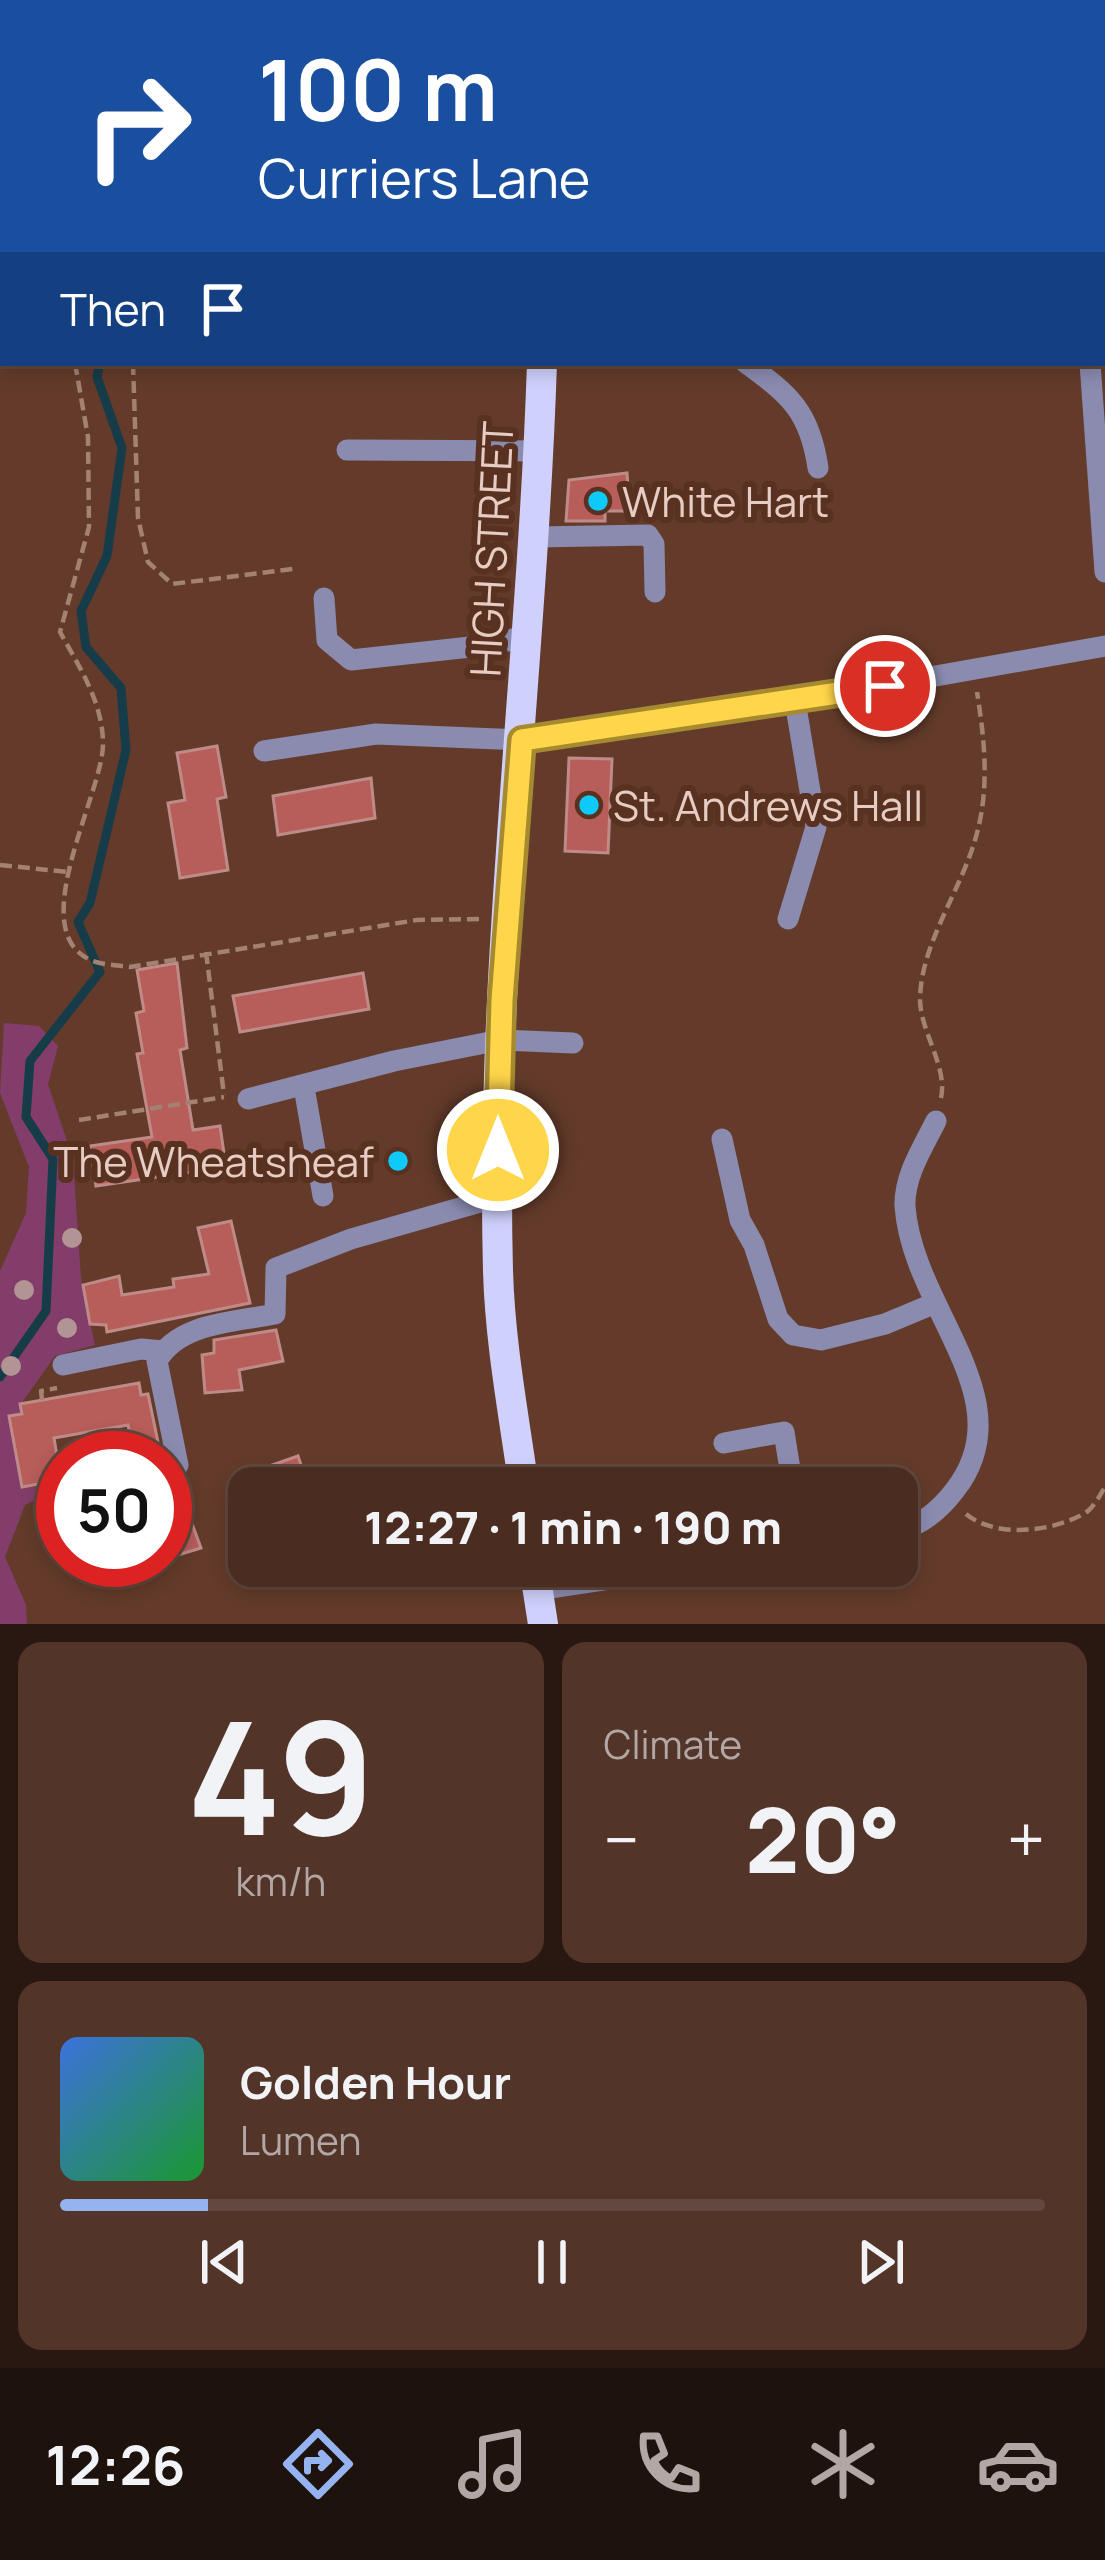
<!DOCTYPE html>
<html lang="en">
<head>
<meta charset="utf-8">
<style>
  body { margin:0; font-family:Manrope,sans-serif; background:#523429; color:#f1f3f6; height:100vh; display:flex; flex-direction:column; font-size:45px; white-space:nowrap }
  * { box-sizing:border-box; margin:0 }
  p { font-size:39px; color:#b2a7a5 }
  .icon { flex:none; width:66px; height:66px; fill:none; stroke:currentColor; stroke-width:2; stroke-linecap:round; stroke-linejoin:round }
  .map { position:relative; height:1624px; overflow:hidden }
  .drawer { display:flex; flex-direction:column; gap:18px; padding:18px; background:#291812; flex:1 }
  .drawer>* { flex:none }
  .guide { position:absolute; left:0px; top:0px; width:1107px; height:366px; box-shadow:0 6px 18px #0003,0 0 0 3px #62483e; background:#1a4fa0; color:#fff; overflow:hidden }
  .speed { position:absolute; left:36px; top:1431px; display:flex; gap:24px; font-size:60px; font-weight:700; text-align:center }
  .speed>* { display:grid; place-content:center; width:156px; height:156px; border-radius:50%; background:#4b2c20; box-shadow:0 6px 18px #0003,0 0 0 3px #62483e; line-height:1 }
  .speed .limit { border:18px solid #d22; background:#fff; color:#111 }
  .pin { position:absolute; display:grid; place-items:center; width:102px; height:102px; color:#fff; margin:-51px; border:6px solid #fff; border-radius:50%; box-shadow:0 3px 12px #0007 }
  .me { position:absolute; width:132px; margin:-66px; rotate:0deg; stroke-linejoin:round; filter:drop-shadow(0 0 9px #0008) }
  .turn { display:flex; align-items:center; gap:42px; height:252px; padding:0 60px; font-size:54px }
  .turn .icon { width:156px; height:156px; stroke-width:2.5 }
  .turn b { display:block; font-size:84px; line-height:102px }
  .then { display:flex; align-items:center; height:114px; padding:0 60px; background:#0003; gap:24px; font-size:45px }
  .big { font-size:90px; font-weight:800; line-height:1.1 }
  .drawer .tile { flex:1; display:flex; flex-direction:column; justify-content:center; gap:18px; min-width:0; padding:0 42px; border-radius:24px; background:#523429 }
  .drawer .dial { align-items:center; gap:0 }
  .dial b { font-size:156px; line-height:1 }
  .song { display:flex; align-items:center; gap:36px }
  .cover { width:144px; height:144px; border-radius:18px; background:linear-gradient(135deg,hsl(220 70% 55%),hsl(130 70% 35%)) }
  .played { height:12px; border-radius:6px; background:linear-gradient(90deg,#95b2f1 15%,#62483e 15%) }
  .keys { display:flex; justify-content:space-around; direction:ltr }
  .heat { display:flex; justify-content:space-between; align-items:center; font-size:66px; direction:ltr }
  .drawer .tiles { flex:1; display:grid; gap:18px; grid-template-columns:1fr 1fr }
  .tile:last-child { grid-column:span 2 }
  .trip { position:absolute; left:228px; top:1467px; width:690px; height:120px; border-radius:24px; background:#4b2c20; box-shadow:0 6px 18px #0003,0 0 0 3px #62483e; font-weight:800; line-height:120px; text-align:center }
  .tab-bar { display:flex; height:192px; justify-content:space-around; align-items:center; background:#1e120d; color:#b2a7a5 }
  .tab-bar .icon { width:84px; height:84px }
  .tab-bar .selected { color:#95b2f1 }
  .tab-bar b { font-size:54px; color:#f1f3f6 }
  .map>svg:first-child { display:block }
  .green { fill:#833d6a }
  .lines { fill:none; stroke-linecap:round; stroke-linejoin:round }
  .stream { stroke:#173c49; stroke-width:9 }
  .building { fill:#b75d5a; stroke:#bf8b88; stroke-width:3 }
  .path { stroke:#a38274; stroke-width:4.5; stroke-dasharray:12 6; stroke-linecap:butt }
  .minor { stroke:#8a8baf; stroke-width:21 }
  .major { stroke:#cfd0fc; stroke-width:30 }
  .tree { fill:#b39494 }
  .route-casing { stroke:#a68a30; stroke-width:30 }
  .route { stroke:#ffd54a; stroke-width:21 }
  .poi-dot { fill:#0dcafa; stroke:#593120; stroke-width:4.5 }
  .labels { text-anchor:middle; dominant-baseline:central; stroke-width:12; stroke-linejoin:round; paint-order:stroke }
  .poi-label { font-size:42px; fill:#e6ccc2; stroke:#593120; text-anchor:start }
  .street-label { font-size:42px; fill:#e6ccc2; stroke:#593120 }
</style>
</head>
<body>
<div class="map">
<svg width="1105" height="1624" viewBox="0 0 1105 1624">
  <rect width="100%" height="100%" fill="#643b2a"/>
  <path class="green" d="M4 1023 39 1026 58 1046 48 1084 73 1159 81 1278 95 1345 55 1356 21 1404 22 1414 9 1417 22 1487H63L25 1505 5 1557 26 1605 27 1624H0V1271L26 1213 29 1167 0 1093Z"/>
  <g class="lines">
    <path class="stream" d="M12 3V0
      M0 1377 46 1311 53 1159 26 1117 30 1061 100 972 78 922 90 903 126 750 121 688 86 647 81 611 107 556 122 448 97 377 100 363"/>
  </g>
  <path class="building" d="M627 473 630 511H605V521H566L569 480Z
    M217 746 226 797 217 799 228 870 180 878 168 803 185 800 177 753Z
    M569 758 612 759 608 853 565 851Z
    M371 778 375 818 278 835 273 796Z
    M177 963 187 1048 180 1050 193 1130 220 1126 226 1167 96 1186 90 1146 152 1137 137 1054 143 1053 136 1013 144 1011 137 970Z
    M363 973 369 1009 240 1032 233 996Z
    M231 1221 250 1303 107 1332 106 1325 90 1324 83 1285 119 1276 122 1295 174 1287 173 1279 209 1274 198 1228Z
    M276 1330 283 1361 239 1370 242 1390 205 1393 202 1355 214 1353V1340Z
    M139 1383 141 1395 148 1394 158 1442 132 1447 128 1425 54 1438 61 1480 22 1487 9 1416 22 1414 20 1404Z
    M298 1456 309 1488H261L255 1471Z
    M176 1480 201 1548 165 1559V1482Z"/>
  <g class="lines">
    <path class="path" d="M0 158 3 164
      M75 363 88 437 89 527 60 632C80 668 103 703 103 744 103 792 28 923 85 957 97 965 116 965 130 967L417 920 479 919
      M133 363 138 518 148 562 172 584 293 569
      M0 865 68 872
      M206 952 224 1095
      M941 1098C948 1067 920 1031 920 999 921 944 960 892 975 840 990 791 985 742 977 692
      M79 1120 224 1097
      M42 1400 41 1391 57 1388
      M966 1514C996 1539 1056 1532 1088 1511 1095 1505 1100 1495 1105 1487"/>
    <path class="minor" d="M257 0 258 3
      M324 0 325 3
      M1065 0V3
      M81 3 93 0
      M0 32 3 31
      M746 363C790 395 810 412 818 468
      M1090 363 1105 572
      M347 450 539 451
      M536 537 648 535 654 544 655 592
      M324 598 327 640 351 660 498 644 528 634
      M264 751 376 734 522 740 795 701 1105 646
      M788 919 816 827 795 701
      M304 1087 323 1196
      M248 1099 394 1061 500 1040 573 1043
      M722 1139 740 1220 754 1245 778 1319 793 1335 821 1340 885 1324 933 1304
      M63 1365 141 1349 163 1351
      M724 1443 784 1432 793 1488
      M88 1450 89 1458
      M165 1467 178 1465 157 1361C179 1322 236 1322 275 1314L276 1268 351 1239 498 1197
      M897 1532C922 1525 940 1510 955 1490 1026 1399 912 1309 905 1206 904 1176 923 1147 936 1121
      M537 1590 695 1566"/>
    <path class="major" d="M513 0 514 3
      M524 1488C514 1416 500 1343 498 1271 490 968 532 666 542 363
      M534 1566 543 1624"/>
  </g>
  <g class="tree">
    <circle cx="72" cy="1238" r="10"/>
    <circle cx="24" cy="1290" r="10"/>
    <circle cx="67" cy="1328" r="10"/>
    <circle cx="11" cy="1366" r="10"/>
  </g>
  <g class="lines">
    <defs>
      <path id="route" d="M498 1150 502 1000 522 740 885 686"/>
    </defs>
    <use href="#route" class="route-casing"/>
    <use href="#route" class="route"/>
  </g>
  <g class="poi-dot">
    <circle cx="598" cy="501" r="12"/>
    <circle cx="589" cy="805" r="12"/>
    <circle cx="398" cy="1161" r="12"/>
  </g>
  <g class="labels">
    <g class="poi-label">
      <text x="622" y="501">White Hart</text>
      <text x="613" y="805">St. Andrews Hall</text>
      <text x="374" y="1161" text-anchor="end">The Wheatsheaf</text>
    </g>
    <g class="street-label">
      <text transform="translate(491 549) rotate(-87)">HIGH STREET</text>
    </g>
  </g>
</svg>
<div class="speed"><div class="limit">50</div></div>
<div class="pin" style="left:885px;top:686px;background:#d93025"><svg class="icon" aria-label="arrive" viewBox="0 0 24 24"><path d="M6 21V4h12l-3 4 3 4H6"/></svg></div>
<svg class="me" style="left:498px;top:1150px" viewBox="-20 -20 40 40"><circle r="17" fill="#ffd54a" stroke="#fff" stroke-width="3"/><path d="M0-11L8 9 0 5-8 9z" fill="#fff"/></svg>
<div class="trip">12:27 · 1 min · 190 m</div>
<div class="guide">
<div class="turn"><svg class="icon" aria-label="right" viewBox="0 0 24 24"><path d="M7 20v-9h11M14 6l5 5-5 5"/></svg><div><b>100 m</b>Curriers Lane</div></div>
<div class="then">Then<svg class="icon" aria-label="arrive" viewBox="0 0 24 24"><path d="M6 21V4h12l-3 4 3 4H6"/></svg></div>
</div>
</div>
<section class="drawer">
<div class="tiles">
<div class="tile dial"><b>49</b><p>km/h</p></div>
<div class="tile"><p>Climate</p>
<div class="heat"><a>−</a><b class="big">20°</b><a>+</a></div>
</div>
<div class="tile">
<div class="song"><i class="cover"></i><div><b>Golden Hour</b><p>Lumen</p></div></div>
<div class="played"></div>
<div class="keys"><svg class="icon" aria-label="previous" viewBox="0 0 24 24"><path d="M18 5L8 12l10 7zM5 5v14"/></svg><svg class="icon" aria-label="pause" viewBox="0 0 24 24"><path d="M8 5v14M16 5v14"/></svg><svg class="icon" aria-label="next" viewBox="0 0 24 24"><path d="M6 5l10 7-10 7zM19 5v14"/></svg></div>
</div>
</div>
</section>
<nav class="tab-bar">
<b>12:26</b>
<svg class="icon selected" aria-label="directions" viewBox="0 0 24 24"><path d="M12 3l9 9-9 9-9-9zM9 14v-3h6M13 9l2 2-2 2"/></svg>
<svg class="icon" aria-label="music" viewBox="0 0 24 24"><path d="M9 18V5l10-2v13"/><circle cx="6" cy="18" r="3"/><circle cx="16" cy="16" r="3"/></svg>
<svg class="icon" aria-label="phone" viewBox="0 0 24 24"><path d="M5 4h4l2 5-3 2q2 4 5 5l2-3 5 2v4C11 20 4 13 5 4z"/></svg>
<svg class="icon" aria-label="climate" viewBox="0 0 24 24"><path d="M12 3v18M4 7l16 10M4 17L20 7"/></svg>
<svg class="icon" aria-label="car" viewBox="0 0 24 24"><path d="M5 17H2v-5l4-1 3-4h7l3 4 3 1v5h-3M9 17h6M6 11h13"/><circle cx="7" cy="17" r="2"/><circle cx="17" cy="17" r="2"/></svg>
</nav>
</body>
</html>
